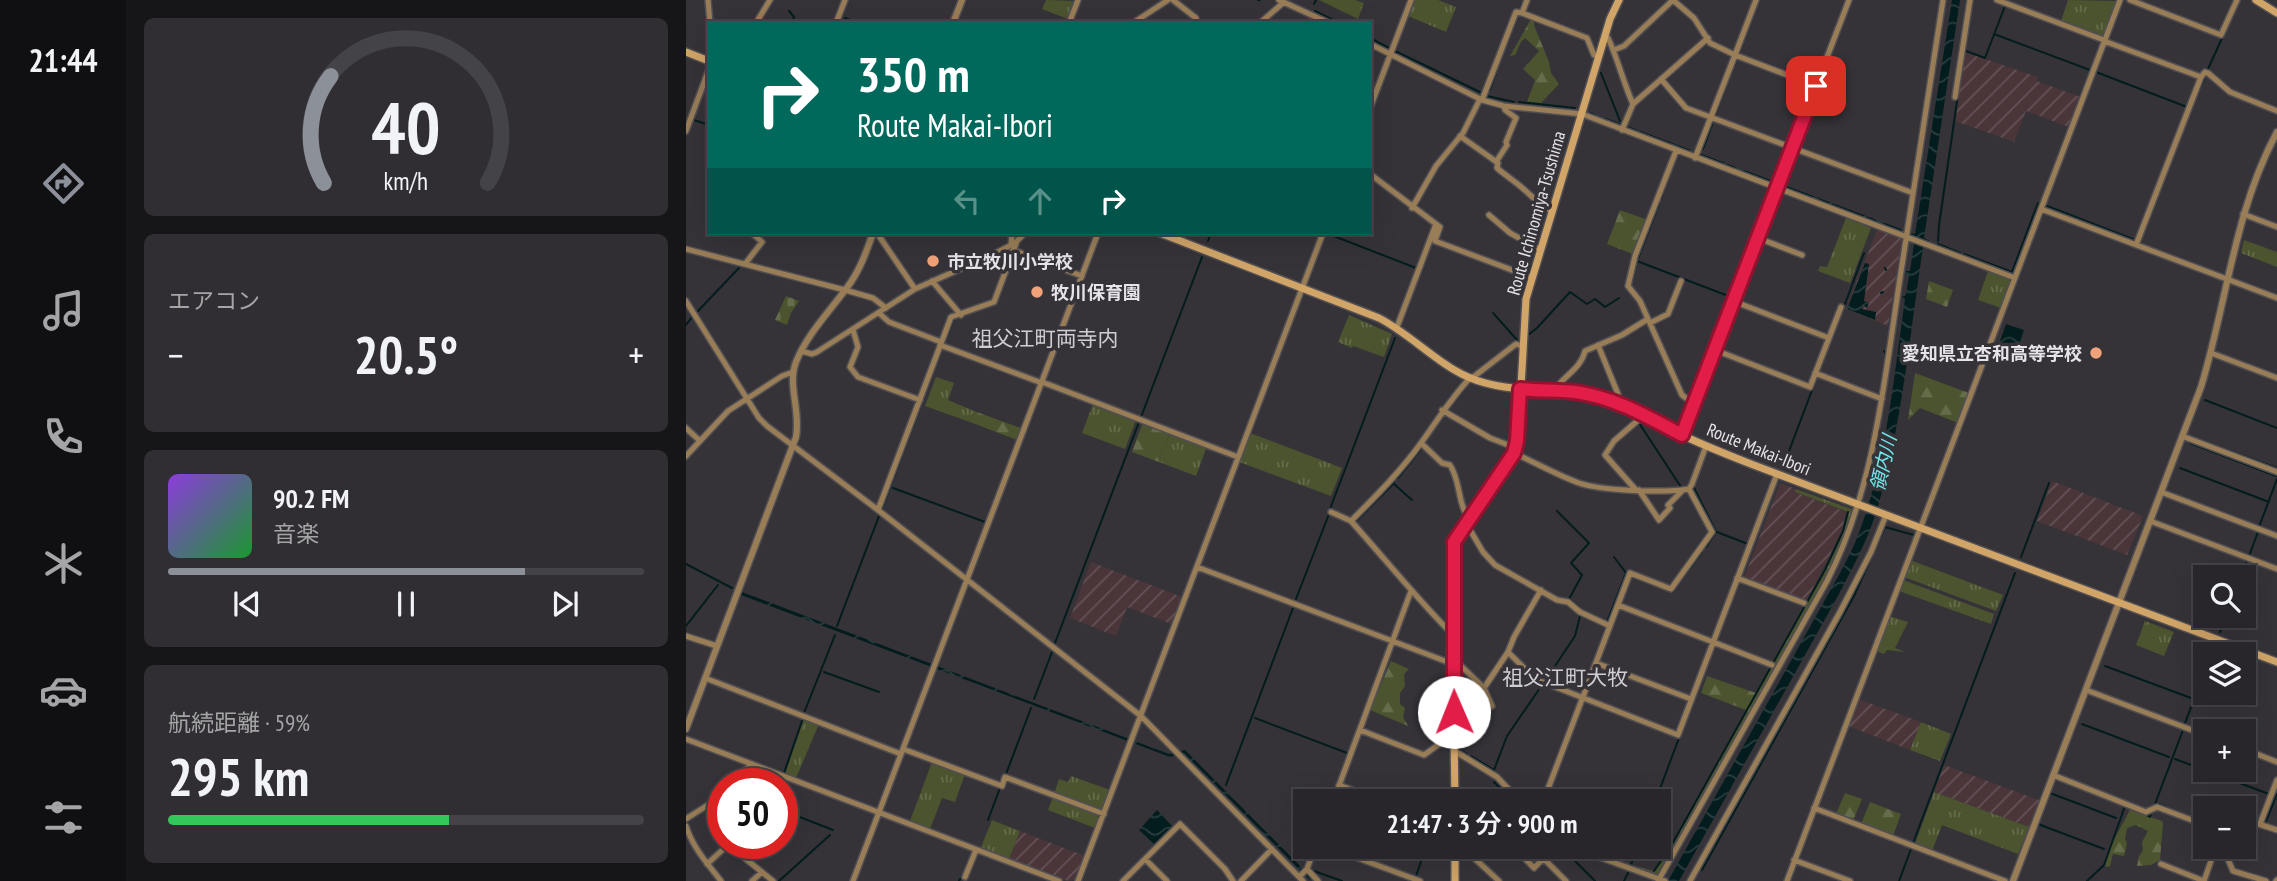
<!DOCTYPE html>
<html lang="ja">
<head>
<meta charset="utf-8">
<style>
  body { margin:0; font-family:"PT Sans Narrow","Noto Sans JP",sans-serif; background:#302e32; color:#f1f3f6; height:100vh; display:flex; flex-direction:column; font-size:26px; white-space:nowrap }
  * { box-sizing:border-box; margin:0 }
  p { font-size:23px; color:#a5a5a8 }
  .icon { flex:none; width:38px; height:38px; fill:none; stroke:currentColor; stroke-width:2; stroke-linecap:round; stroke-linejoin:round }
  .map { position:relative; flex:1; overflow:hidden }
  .side { display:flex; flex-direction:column; gap:18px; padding:18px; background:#161517; width:560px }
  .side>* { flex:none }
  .hud { position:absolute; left:21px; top:21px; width:665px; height:214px; border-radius:0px; box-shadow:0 7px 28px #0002,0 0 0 2px #444347; background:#00695c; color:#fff; overflow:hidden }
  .fabs { position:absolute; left:1507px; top:565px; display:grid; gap:14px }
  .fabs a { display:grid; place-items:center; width:63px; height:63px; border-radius:0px; background:#28262a; box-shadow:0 7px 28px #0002,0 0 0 2px #444347; font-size:35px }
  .speed { position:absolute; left:21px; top:768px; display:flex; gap:14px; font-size:35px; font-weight:700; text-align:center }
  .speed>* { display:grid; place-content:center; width:91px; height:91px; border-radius:50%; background:#28262a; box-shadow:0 7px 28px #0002,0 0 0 2px #444347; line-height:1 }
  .speed .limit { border:10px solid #d22; background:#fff; color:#111 }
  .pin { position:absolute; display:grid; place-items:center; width:60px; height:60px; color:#fff; margin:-30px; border-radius:14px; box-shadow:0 4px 10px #0006 }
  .me { position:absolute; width:77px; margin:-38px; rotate:359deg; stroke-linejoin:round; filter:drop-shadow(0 0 5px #0008) }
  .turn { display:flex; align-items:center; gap:24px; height:147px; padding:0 35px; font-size:32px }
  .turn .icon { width:91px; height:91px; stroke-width:2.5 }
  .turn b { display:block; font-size:49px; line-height:60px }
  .lanes { display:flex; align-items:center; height:66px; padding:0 35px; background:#0003; justify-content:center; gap:35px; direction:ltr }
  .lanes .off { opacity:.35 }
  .big { font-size:52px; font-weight:600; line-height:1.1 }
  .side .widget { flex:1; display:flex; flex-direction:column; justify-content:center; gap:10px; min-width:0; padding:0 24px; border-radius:10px; background:#302e32 }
  .side .dial { align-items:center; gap:0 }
  .dial svg { height:182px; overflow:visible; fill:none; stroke:#444347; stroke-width:7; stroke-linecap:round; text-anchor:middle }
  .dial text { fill:#f1f3f6; stroke:none }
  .song { display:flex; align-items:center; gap:21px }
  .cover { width:84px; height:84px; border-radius:10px; background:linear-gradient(135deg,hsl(270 70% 55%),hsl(130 70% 35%)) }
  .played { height:7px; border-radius:4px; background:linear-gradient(90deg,#8c9099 75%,#444347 75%) }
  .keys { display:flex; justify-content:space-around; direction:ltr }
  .heat { display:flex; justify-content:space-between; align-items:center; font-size:38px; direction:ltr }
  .charge { height:10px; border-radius:5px; background:linear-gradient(90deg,#34c759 59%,#444347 0) }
  .trip { position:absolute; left:607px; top:789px; width:378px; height:70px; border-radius:0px; background:#28262a; box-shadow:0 7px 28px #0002,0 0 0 2px #444347; font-weight:600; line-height:70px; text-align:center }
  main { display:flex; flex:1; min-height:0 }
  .tabs { display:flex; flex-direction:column; width:126px; justify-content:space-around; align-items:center; background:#100f11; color:#a5a5a8 }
  .tabs .icon { width:49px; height:49px }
  .tabs .selected { color:#8c9099 }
  .tabs b { font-size:32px; color:#f1f3f6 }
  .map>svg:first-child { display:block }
  .industrial { fill:url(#industrial-furrows) }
  .grass { fill:url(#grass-tufts) }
  .forest { fill:url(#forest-firs) }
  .cemetery { fill:url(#cemetery-stones) }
  .water { fill:url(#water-waves) }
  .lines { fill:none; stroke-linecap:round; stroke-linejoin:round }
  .stream { stroke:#031c1d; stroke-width:2 }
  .minor-casing { stroke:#514f54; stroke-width:8 }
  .tertiary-casing { stroke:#514f54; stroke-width:9 }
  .secondary-casing { stroke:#514f54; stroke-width:10 }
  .minor { stroke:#987d57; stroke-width:5 }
  .tertiary { stroke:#987d57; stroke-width:6 }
  .secondary { stroke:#d1a568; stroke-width:7 }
  .route-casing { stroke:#92132f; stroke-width:18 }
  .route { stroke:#e11d48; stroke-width:12 }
  .poi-dot { fill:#f0a27a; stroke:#353338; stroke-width:2.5 }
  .labels { text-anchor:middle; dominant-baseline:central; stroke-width:7; stroke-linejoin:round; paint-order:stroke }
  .street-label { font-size:18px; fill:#e6e4e8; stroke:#353338 }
  .poi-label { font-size:18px; font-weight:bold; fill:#e6e4e8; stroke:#353338; text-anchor:start }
  .water-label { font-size:19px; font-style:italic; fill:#6fe8ed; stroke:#353338 }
  .quarter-label { font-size:21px; fill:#d0cdd3; stroke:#353338 }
</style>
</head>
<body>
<main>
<nav class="tabs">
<b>21:44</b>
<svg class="icon selected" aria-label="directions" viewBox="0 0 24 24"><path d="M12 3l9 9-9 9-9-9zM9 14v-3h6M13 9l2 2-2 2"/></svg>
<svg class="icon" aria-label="music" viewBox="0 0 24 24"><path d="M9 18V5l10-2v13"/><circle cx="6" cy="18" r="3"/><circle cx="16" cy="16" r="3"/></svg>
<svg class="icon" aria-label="phone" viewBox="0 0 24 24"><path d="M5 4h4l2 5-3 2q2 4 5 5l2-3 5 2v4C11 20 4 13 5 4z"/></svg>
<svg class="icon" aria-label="climate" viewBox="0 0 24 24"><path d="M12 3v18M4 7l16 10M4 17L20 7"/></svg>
<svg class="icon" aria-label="car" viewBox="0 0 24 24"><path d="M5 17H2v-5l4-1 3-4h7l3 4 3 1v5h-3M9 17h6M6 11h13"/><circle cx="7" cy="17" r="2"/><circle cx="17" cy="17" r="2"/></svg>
<svg class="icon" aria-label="filters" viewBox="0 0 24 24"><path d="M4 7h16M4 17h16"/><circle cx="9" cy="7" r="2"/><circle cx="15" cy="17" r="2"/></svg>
</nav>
<section class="side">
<div class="widget dial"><svg viewBox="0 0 100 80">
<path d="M14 69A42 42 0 1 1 86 69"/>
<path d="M14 69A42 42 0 0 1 17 22" stroke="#8c9099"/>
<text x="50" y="56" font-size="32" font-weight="700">40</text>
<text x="50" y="72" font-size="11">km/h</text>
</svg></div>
<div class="widget"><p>エアコン</p>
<div class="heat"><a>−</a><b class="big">20.5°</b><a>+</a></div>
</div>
<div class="widget">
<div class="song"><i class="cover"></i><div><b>90.2 FM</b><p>音楽</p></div></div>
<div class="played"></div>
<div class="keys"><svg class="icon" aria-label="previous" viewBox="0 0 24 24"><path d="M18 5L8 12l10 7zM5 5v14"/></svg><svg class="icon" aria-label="pause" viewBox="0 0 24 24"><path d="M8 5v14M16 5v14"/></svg><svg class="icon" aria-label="next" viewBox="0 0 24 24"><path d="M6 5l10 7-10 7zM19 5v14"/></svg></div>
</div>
<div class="widget"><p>航続距離 · 59%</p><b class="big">295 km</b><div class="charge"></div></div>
</section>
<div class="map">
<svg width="1591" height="881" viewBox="0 0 1591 881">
  <defs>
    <pattern id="industrial-furrows" width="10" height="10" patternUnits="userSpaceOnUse" patternTransform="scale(1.75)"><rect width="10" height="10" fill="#4a3539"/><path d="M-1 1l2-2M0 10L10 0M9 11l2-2" fill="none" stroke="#645256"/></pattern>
    <pattern id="grass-tufts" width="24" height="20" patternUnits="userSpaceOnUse" patternTransform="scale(1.75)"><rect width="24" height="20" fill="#4b542e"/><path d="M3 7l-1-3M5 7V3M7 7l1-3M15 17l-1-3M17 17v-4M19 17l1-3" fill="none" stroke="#656c4c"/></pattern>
    <pattern id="forest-firs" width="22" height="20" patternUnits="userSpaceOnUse" patternTransform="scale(1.75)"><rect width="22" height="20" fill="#4b542e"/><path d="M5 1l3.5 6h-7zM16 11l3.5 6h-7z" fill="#656c4c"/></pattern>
    <pattern id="cemetery-stones" width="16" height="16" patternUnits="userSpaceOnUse" patternTransform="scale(1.75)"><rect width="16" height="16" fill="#4b542e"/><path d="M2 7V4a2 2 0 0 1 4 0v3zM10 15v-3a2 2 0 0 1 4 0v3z" fill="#656c4c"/></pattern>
    <pattern id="water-waves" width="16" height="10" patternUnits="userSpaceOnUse" patternTransform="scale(1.75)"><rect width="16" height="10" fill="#031c1d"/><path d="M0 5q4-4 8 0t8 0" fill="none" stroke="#283d3e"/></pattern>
  </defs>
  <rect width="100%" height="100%" fill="#353338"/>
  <path class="industrial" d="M1279 52 1352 77 1351 81 1394 97 1383 127 1340 111 1328 142 1269 121Z
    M1191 230 1216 239 1202 326 1160 309Z
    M1366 481 1457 516 1441 555 1351 521Z
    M1094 483 1110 489 1109 492 1160 512 1156 531 1120 602 1058 578Z
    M405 562 496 597 485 624 441 607 430 636 384 618Z
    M1172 699 1235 722 1224 750 1162 726Z
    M1258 765 1353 800 1343 827 1248 792Z
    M334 831 399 856 391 879 382 881 323 859Z"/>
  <path class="grass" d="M360 0 388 1 382 19 356 9Z
    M633 0H669L678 3 672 19Z
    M728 0H752L770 7 760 32 722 16Z
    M1382 0 1431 1 1417 37 1375 21Z
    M1160 218 1185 228 1164 283 1132 271 1134 266 1141 267Z
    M1558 240 1591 252V267L1555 253Z
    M1302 271 1323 279 1325 282 1315 308 1292 300Z
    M663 315 706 334 698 357 667 346 666 348 652 342Z
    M250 377 268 383 262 400 288 411 284 422 239 406Z
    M407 404 450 420 439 449 396 433Z
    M484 432 521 446 510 476 473 462Z
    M564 433 656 468 645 496 553 462Z
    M1110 489 1168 510 1162 531 1139 579 974 873 970 875 951 869 953 867 968 871 985 848 1139 570 1158 531 1162 512 1109 492Z
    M1224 560 1317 595 1310 611 1218 577Z
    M1217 580 1308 614 1305 624 1213 591Z
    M1203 616 1222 622 1209 648 1219 652 1201 650 1198 654 1190 651Z
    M1459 621 1488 632 1478 656 1450 645Z
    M118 719 133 724 110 778 99 774Z
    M1235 722 1265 734 1254 761 1224 750Z
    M246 762 279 774 269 802 256 798 244 829 224 821Z
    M385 776 424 790 416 811 368 794 373 779 382 782Z
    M1248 792 1343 827 1332 854 1256 825 1246 851 1229 844Z
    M367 797 413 814 409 828 362 810Z
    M306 820 334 831 323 859 295 847Z"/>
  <path class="forest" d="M845 19 848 20V25L863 62 865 73 873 84 855 103 841 102 849 80 837 69 853 51 839 38 835 42 829 55 824 56Z
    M934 210 962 220 949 255 921 244Z
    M1243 281 1267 290 1261 307 1240 299Z
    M1229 373 1283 393 1272 423 1234 408 1222 420Z
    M288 411 335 428 331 440 284 422Z
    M457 422 484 432 473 462 446 452Z
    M705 661 723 669 718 674 719 686 714 693V704L719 708 717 717 722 726 684 710Z
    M1021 676 1070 693 1060 710 1015 693Z
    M64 768 95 779 93 784H47Z
    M1159 793 1176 799 1167 821 1150 814Z
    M1184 802 1215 814 1207 836 1175 824Z
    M1444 810 1476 821 1477 823 1474 860 1465 865 1451 866 1453 856 1457 850 1456 842 1462 831 1450 825 1441 828 1439 839 1441 843 1438 856 1427 854 1424 866 1421 867 1419 866 1425 845Z"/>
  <path class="cemetery" d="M100 296 113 301 105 313 101 325 89 320Z"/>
  <path class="water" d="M1266 0H1274L1238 238 1244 241H1238C1224 330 1216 431 1189 516 1180 543 1166 569 1153 594L993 881H982L1154 573C1161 559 1169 545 1174 530 1201 457 1208 376 1219 299L1216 297 1220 295 1223 275 1217 274 1218 271H1224L1229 237 1223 235 1224 233 1229 234Z
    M904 112 1215 229 1217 233 903 114Z
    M1179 263 1183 264 1178 301 1183 303 1181 308 1177 305 1176 309 1190 312 1189 320 1161 309Z
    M1320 324 1338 330 1330 354 1312 347Z
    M56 592 483 754 499 750 629 881H625L498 753 484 757 55 595Z
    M471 810 486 826 468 844 453 830Z"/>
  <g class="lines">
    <path class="stream" d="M572 0H574
      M628 4 630 0
      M834 9 838 0
      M103 11 108 17 106 23
      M629 11 653 23
      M159 18 172 23
      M518 22 521 23
      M153 23 162 0
      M1308 34 1404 70
      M684 38 703 48
      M709 51 796 93
      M1280 51 1299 58 1319 6
      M1053 53 1065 21
      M812 66 832 15
      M1048 66 1051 59
      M1522 69 1537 36
      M1410 72 1501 107
      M915 73 934 121
      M804 90 811 70
      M801 96 828 102
      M1510 97 1518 79
      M833 102 889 108
      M1029 116 1046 70
      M8 120 23 125
      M1017 149 1027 122
      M975 199 983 176
      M1361 206 1449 240
      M640 233 730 268
      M72 234 73 233
      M522 241 525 233
      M1252 241 1253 225 1272 95
      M1252 244 1274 253
      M1278 254 1326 272 1352 203
      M951 261 1045 297
      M1199 268 1200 270
      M946 282 951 261 973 204
      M1195 293 1197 292
      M1052 300 1141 334
      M1159 304 1178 253
      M12 311 53 268
      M807 313 832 341
      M0 325 6 317
      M842 335 851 328 884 292 901 304 909 299 919 307 933 298
      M258 344 268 319
      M1196 385 1200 354 1198 351
      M1519 400 1591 428
      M768 401 779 388
      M455 417 516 257
      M953 423 995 487
      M1506 437 1591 468
      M739 442 743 436
      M1504 443 1590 476
      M217 453 256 349
      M1097 467 1131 377
      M1494 468 1583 502
      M712 478 736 448
      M708 484 726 500
      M207 488 299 522
      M1008 488 1030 532 1020 547
      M196 509 216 456
      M644 509 709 338
      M871 511 903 543 885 563 896 575 883 599 893 607
      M650 517 662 522
      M671 520 708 483
      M1573 527 1591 479
      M1031 532 1062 544
      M1563 556 1572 532
      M1335 557 1363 483
      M0 564 46 588
      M948 578 986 592 1016 552
      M1554 578 1561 561
      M610 599 643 514
      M921 622 940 573 928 557
      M0 626 32 585
      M151 626 193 516
      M1534 632 1540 616
      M369 643 453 422
      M1040 650 1065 660
      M1419 666 1505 698
      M138 672 193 692
      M859 681 889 636 894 616
      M348 699 366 652
      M118 713 149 635
      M569 718 661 753
      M1499 723 1519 671
      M1396 724 1483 757
      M772 734 773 749 781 754
      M785 756 808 770 821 736 856 685
      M1489 759 1583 794
      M98 773 117 718
      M320 774 345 708
      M808 782 829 802
      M540 785 607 608
      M1364 793 1430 818
      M96 802 106 814 147 830
      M969 802 993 738
      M1469 804 1497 730
      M1473 804 1489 811
      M1457 813 1464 817 1465 813
      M1558 816 1573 819
      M302 820 314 788
      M1580 821 1591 794
      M1352 824 1418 849
      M1227 843 1329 573
      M727 847 736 850
      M875 847 909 881
      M945 865 951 847
      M625 870 656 881
      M1016 870 1168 596 1199 527 1228 535
      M968 871 984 848 1139 570 1157 531 1162 512
      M730 876 740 847
      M93 881 144 835
      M273 881 274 879
      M938 881 942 873
      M1213 881 1225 849
      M1401 881 1418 865 1439 806"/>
    <defs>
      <path id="minor" d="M22 0 24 23
        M487 0 510 18V23
        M593 0 643 23
        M987 0 1008 18 1024 43 1049 55 1009 158
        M1311 0 1418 40
        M1444 0 1535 35 1551 0
        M836 13 901 38 908 55 913 57
        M70 23 84 0
        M150 23 159 0
        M383 23 392 0
        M447 23 482 0
        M574 23 598 2
        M918 37 922 38C932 59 937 82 947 104
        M1418 41 1515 77 1519 72 1522 73 1544 92 1591 111
        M684 44 796 100 818 106 896 114 1329 278
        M928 50 938 46 987 0
        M1049 55 1130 86
        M1049 55 1070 0
        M975 79 1000 108 1227 193
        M1269 97 1284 0
        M796 100 830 12 836 13 841 0
        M684 108 725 0
        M936 130 947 104 1022 38
        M0 131 23 69
        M774 136 812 163 811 168C819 175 827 180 834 186 845 195 853 205 866 211
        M990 151 949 256 942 286 954 301 996 395 1008 404
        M810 162 821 145 820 142 830 118 819 110 818 106
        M684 174 750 224 711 327
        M726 208 750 166 777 133 794 99
        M1355 209 1591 298
        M1557 214 1591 227
        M803 215 824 233 855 250
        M750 224 754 227 749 241 847 278
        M191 233 229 289
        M1072 238 1116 255
        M325 245 326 233
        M1450 245 1515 77
        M0 249 159 290 187 298 200 308
        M327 250 396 276
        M59 264 76 242 66 233
        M246 281 275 315
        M0 301 73 418 81 426 192 510 455 716 617 881
        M1047 301 1143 338
        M193 313 203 322 255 342
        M964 323 982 314 995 281
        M167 330 172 347 164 367 172 377 234 400
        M254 345 356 383
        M912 345 932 394 930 402
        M1029 350 1124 387 1155 307
        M115 351 126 354 131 352 229 289 308 254 329 243 339 233
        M1525 353 1591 378
        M1129 373 1196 399
        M786 378 830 344 836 346
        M356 382 552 457
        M868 391C877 376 895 369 899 351L936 335 962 319
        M756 410 804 438 830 448
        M0 428 13 440
        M996 434 1163 0
        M1496 436 1591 472
        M735 443 756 463 764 465C775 482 771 502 783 519
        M828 453C850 463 871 475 893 483 916 491 979 493 1003 489
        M0 456 42 411 96 376 107 372
        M1003 489 1006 484 1020 446
        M950 490 919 455 928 441 958 415
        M953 490 973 520 984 508 982 505 997 490
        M1475 492 1591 536
        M192 510 265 317 308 302 331 241
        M645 512 665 521
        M1464 521 1591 569
        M780 523 797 552 809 565 871 600 882 602 894 612 924 626
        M511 567 767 664
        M1051 578 1118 603
        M932 605 1086 665
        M767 635C731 599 699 559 665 521 690 496 714 472 735 443 751 421 765 398 784 378
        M0 636 31 646
        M822 652 849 679 992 735 1091 474
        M910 663 1005 699
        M767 665H774L798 688
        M19 678 215 754
        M1400 690 1519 735
        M674 730 738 755 806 706 798 688 822 652 828 637 855 590
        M0 739 373 881
        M217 749 316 786 319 777 418 814
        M1558 749 1591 762
        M769 753H772L811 777 835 802
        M1367 775 1460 812 1471 807 1519 825
        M44 784 66 764
        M653 785 698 802
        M647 802 725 591
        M857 802 944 573 985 589 1026 532 1003 489
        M22 805 37 821
        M1128 808 1319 881
        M0 819 28 801 37 791
        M1558 822 1563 821 1591 830
        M1574 824 1591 780
        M0 826C7 848 21 863 35 881
        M45 844 61 860 87 881
        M642 847 734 881
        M828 847 848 868 869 847
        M885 847 979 881
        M769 857H787L793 847
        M787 857 813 881
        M1541 857 1547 871 1580 881
        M857 858 880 881
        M459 859 481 881
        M1108 860 1164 881
        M21 864 43 844
        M1475 864 1518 881
        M621 869 632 881
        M279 877 290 850
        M613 877 621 869 629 847
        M66 881 76 872
        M167 881 412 233
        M392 881 637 233
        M437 881 494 824 539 869 547 881
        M555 881 586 849
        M972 881 1141 581C1189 487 1198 382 1214 278 1228 185 1243 93 1257 0
        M1004 881 1154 612 1185 552 1200 515
        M1101 881 1434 0
        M1518 881 1527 855 1541 857V847
        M1590 881 1591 880"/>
      <path id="tertiary" d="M267 23 276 0
        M0 729 110 437C115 411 101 385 110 362 122 332 147 308 165 282 175 267 181 250 187 233
        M1327 881 1515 387C1541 302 1548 212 1591 132"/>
      <path id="secondary" d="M1570 0 1591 13
        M0 52 23 61
        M474 233 693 318C724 334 752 364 782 377 826 396 874 385 919 399 946 407 971 422 996 435 1019 446 1042 455 1065 464L1591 662
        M769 802 767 664 768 542 828 453 833 422 840 299 924 19 933 0
        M769 847V881"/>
    </defs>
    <use href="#minor" class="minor-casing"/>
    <use href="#tertiary" class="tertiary-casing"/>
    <use href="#secondary" class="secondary-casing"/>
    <use href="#minor" class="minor"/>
    <use href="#tertiary" class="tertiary"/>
    <use href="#secondary" class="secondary"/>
  </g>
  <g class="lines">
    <defs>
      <path id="route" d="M768 712V542L828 453 831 441 834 389C853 391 871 390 889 392 928 397 962 417 996 435L1130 86"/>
    </defs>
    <use href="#route" class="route-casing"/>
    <use href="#route" class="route"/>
  </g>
  <g class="poi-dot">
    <circle cx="247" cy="261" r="7"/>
    <circle cx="351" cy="292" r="7"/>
    <circle cx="1410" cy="353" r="7"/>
  </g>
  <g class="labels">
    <g class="street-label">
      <text transform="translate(850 213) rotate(-74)">Route Ichinomiya-Tsushima</text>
      <text transform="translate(1073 449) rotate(22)">Route Makai-Ibori</text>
    </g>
    <g class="poi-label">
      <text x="261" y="261">市立牧川小学校</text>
      <text x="365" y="292">牧川保育園</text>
      <text x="1396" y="353" text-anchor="end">愛知県立杏和高等学校</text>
    </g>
    <g class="water-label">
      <text transform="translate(1197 463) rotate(-77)">領内川</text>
    </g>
    <g class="quarter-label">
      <text x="359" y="338">祖父江町両寺内</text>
      <text x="879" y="677">祖父江町大牧</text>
    </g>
  </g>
</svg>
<div class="fabs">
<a><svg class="icon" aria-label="search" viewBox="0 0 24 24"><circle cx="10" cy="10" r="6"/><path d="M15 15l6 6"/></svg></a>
<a><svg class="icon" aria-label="layers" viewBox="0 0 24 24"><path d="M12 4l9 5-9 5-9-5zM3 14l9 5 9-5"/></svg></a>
<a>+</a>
<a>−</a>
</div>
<div class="speed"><div class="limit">50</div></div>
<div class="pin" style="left:1130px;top:86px;background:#d93025"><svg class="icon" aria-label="arrive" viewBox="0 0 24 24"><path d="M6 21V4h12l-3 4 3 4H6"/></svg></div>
<svg class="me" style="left:768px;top:712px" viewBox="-20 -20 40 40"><circle r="19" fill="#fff"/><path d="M0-13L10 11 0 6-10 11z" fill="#e11d48"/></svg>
<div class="trip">21:47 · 3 分 · 900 m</div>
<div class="hud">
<div class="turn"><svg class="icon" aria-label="right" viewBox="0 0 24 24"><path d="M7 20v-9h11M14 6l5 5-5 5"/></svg><div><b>350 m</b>Route Makai-Ibori</div></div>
<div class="lanes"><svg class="icon off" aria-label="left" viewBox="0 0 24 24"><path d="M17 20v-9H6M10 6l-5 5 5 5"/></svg><svg class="icon off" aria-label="ahead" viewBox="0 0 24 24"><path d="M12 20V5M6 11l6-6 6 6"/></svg><svg class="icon" aria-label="right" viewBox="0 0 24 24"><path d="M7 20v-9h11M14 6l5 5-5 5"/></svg></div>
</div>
</div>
</main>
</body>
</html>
